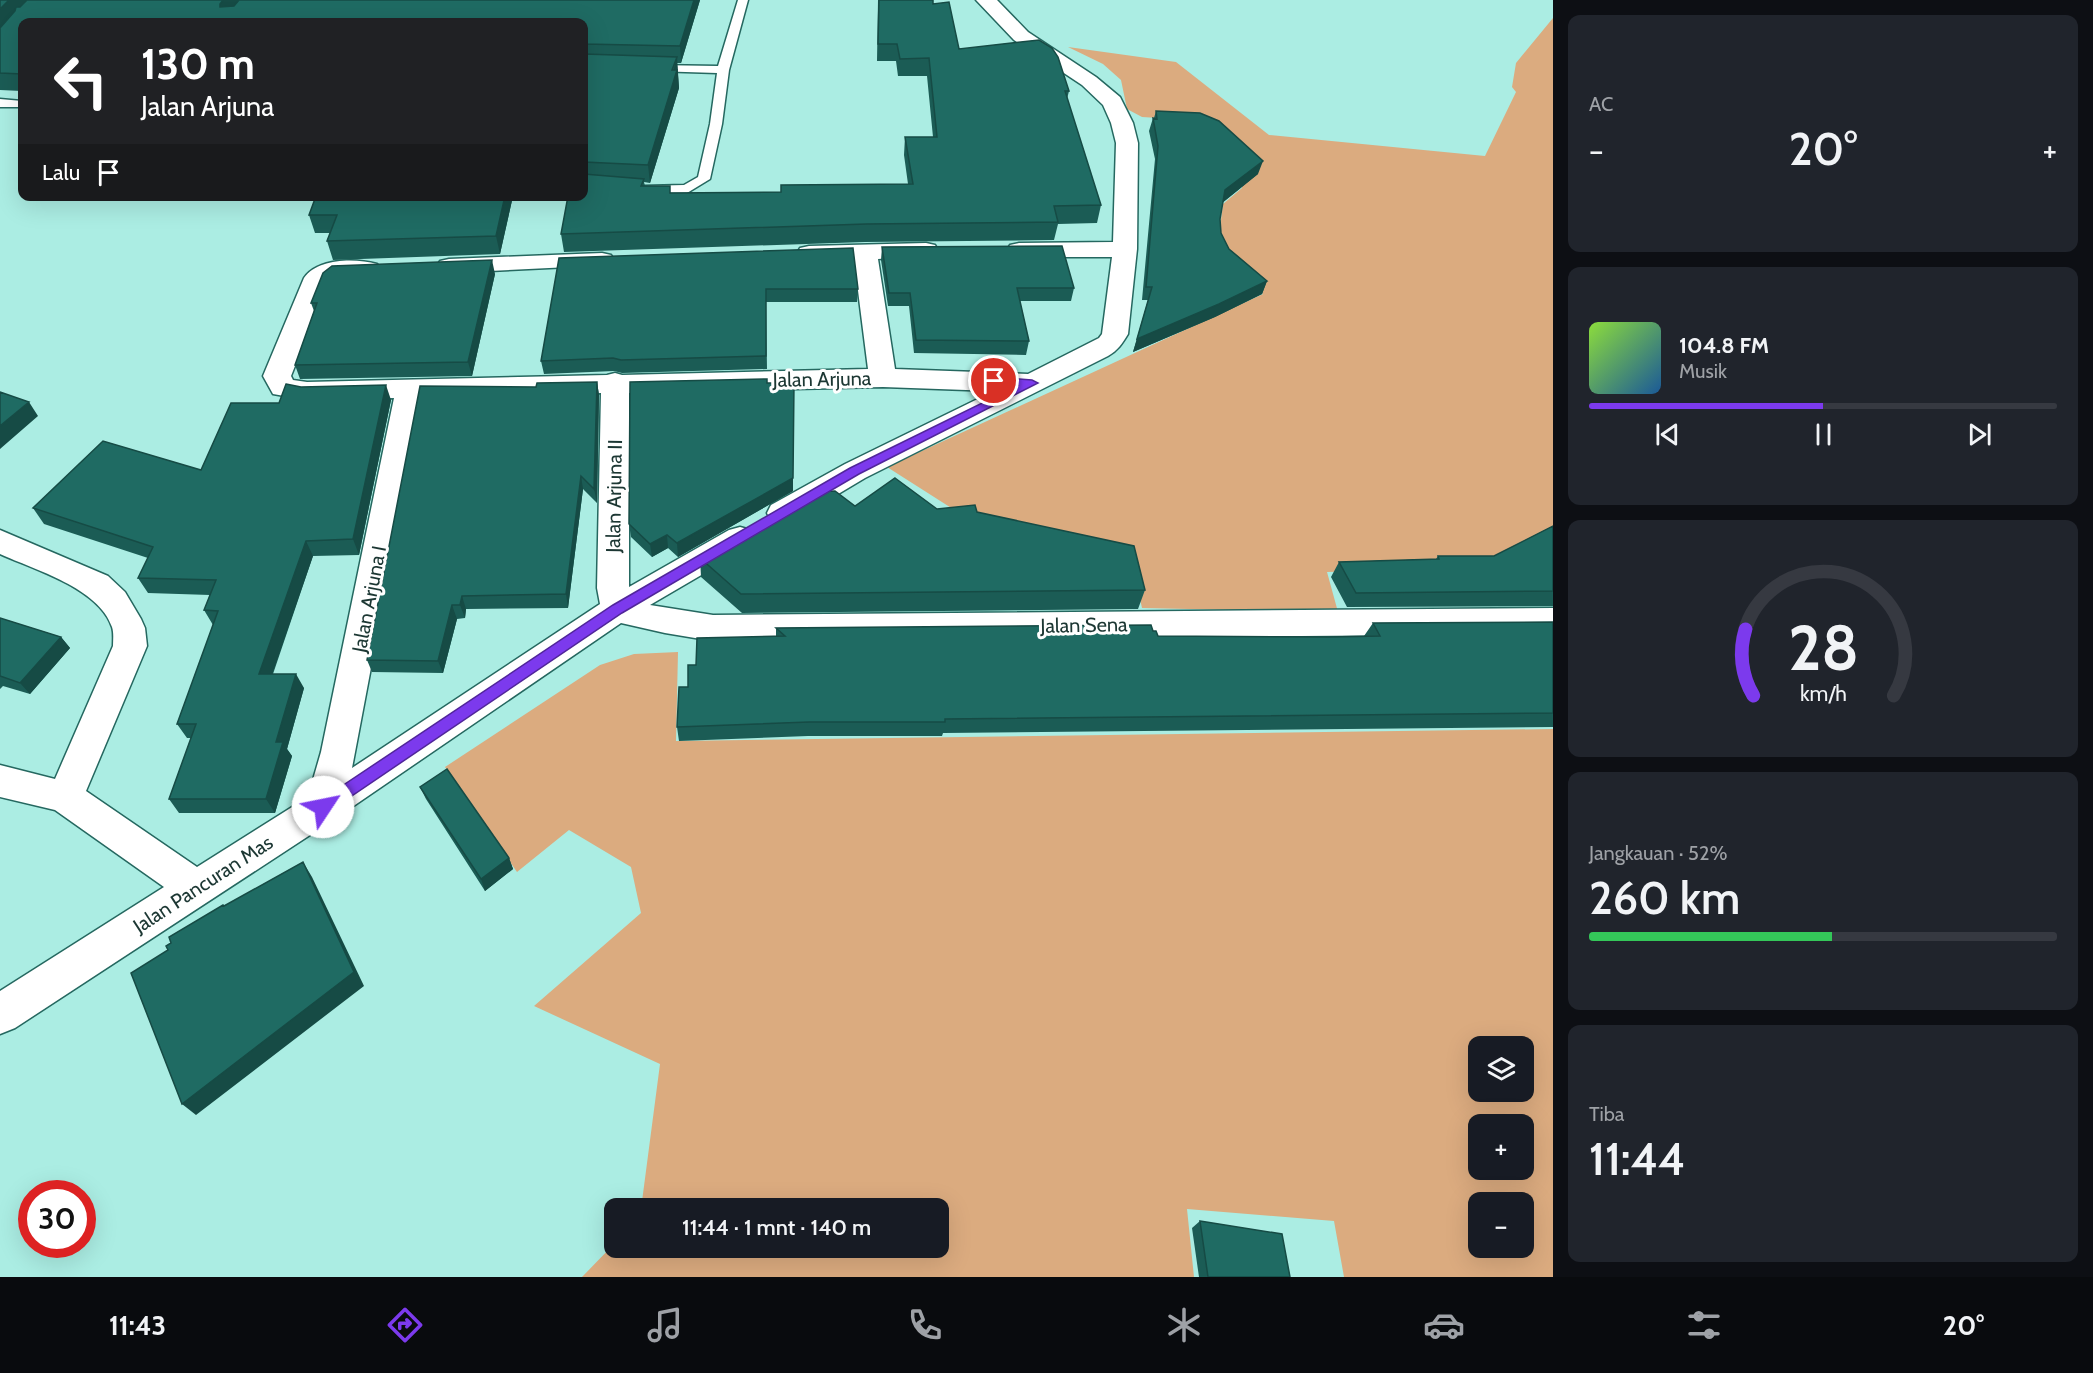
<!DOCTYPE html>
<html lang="id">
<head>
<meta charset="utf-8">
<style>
  body { margin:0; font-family:Cabin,sans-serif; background:#20242c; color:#f1f3f6; height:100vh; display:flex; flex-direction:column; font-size:22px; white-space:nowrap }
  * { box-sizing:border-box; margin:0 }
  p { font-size:20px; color:#9ea1a6 }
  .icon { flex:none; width:33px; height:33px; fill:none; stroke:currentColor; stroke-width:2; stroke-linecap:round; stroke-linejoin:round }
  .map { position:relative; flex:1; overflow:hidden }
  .panel { display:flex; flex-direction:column; gap:15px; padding:15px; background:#0d0f14; width:540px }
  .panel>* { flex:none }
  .guide { position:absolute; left:18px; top:18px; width:570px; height:183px; border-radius:12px; box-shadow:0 6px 24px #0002; background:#202124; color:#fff; overflow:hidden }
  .fabs { position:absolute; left:1468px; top:1036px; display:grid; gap:12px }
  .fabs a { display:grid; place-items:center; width:66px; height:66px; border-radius:12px; background:#171b24; box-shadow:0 6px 24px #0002; font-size:30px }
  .speed { position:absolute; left:18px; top:1180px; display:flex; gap:12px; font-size:30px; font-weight:700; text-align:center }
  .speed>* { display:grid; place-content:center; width:78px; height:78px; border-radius:50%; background:#171b24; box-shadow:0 6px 24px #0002; line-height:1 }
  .speed .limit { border:9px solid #d22; background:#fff; color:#111 }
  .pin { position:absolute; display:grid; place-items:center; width:51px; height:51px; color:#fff; margin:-26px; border:3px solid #fff; border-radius:50%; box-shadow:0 2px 6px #0007 }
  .me { position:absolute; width:66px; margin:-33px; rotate:56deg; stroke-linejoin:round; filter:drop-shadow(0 0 4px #0008) }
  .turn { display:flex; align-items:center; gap:21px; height:126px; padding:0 24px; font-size:27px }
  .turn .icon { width:78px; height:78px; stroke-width:2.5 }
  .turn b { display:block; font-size:42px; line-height:51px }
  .then { display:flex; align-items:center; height:57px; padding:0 24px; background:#0003; gap:12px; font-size:22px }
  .big { font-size:45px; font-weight:600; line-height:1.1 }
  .panel .tile { flex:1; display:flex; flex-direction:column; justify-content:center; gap:9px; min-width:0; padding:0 21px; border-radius:12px; background:#20242c }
  .panel .dial { align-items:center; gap:0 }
  .dial svg { height:156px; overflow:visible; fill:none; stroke:#363941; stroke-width:7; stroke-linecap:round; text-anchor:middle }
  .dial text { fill:#f1f3f6; stroke:none }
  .song { display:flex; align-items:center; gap:18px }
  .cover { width:72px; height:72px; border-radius:9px; background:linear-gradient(135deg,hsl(90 70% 55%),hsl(210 70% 35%)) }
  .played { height:6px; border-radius:3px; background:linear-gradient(90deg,#7c3aed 50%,#363941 50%) }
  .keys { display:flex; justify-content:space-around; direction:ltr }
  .heat { display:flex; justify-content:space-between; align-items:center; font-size:33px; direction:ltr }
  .charge { height:9px; border-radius:4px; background:linear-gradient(90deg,#34c759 52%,#363941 0) }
  .trip { position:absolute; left:604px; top:1198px; width:345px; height:60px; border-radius:12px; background:#171b24; box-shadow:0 6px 24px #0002; font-weight:600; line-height:60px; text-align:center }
  .menu { display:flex; height:96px; justify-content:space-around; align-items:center; background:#090b0e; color:#9ea1a6 }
  .menu .icon { width:42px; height:42px }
  .menu .active { color:#7c3aed }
  .menu b { font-size:27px; color:#f1f3f6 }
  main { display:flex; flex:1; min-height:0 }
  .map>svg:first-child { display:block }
  .green { fill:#dbab7f; fill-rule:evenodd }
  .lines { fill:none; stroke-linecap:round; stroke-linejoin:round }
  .service-casing { stroke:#256860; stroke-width:3 }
  .minor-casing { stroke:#256860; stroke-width:3 }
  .service { fill:#fff; fill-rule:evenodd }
  .minor { fill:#fff; fill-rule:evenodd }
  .wall { fill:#1b5c55 }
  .shaded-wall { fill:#164b45 }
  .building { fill:#1f6b63; stroke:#164b45; stroke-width:1.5 }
  .route { fill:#7c3aed; stroke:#51269a; stroke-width:1.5 }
  .labels { text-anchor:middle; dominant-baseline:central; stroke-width:6; stroke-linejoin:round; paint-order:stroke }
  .street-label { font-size:20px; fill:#1c3733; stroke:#fff }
</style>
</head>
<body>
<main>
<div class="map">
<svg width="1553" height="1277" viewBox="0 0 1553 1277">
  <rect width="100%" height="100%" fill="#abede3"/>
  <path class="green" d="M1553 18V528L1473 568 1327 572 1338 612 1142 608 1132 563 989 532 887 467 1263 294 1227 261 1219 235 1223 204 1242 188 1244 168 1158 118 1142 117 1127 109 1121 80 1103 64 1068 47 1176 62 1269 135 1485 156 1516 92 1512 87 1516 63Z
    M678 652 676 741 1553 729V1277H1344L1334 1221 1187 1209 1194 1277H582L615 1243V1248H939V1209H641L660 1064 534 1006 641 913 631 867 569 830 517 872 445 767 600 665 634 654ZM1479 1047H1524V1092H1479ZM1479 1125H1524V1170H1479ZM1479 1203H1524V1248H1479Z"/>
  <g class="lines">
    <defs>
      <path id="service" d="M738 0H748L729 70 722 124 710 179 687 193 643 192 641 189 643 186 684 185 698 177 710 124 717 73 654 71 648 68 654 65 718 66Z
        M0 99 22 101V107H0Z"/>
      <path id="minor" d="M976 0H997L1028 32 1096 77 1120 97 1133 123 1138 143 1137 249 1128 334C1122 344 1118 350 1108 356L865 478 793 521 782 524 771 521 767 513 771 505 845 464 994 391 883 387 629 393V587L729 530 740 527 751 530 755 538 751 546 650 605 713 615 1553 608V634L713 641 665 633 621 623 336 818 15 1028 0 1034V991L164 887 55 810 0 797V765L55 779 113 646C113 640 114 633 112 627 99 588 35 570 0 554V530L108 576 125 592 141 619 145 628 147 646 86 791 197 867 308 797 321 752 394 398 307 400 273 394 263 376 304 278C318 258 355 258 377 264L381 269 377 274 336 277 328 282 291 376 293 380 307 382 607 375 615 373 622 375 868 369 854 259 809 260 800 258 797 253 800 248 809 246 926 243 935 245 938 250 935 255 878 259 895 369 1028 374 1099 338 1102 334 1112 257H1019L1010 255 1007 250 1010 245 1019 243 1113 242 1116 143 1111 123 1103 105 1082 85 1014 40ZM601 393 597 588 600 604 352 768 422 398Z
        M602 253 611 255 614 260 611 265 449 273 440 271 437 266 440 261 449 259Z"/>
    </defs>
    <use href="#service" class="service-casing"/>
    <use href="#minor" class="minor-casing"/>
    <use href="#service" class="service"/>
    <use href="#minor" class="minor"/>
  </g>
  <path class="wall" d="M0 0H700L681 63H677L679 88 650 183 644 182 645 186 671 193 781 192 908 184 904 155 905 137H933L927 76H898L896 61H877L878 0H933V4L959 49 1069 91 1067 99 1101 205 1097 223 1058 224 1054 240 865 242 564 252 561 234 584 196V22H22V91L0 90Z
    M1156 111 1258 174 1223 202 1220 219 1221 233 1229 249 1267 281 1262 294 1215 317 1133 352 1148 300H1142L1155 159 1149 131 1153 118H1154Z
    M513 196 500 254 333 260 327 241 330 233H315L309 215Z
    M882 247 1074 288 1071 301H1020L1029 341 1026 355 914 353 909 306H888L881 260Z
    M559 258 858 289 857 302H766L767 369 622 373 614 371 544 374 541 361Z
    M495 274 472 376 300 379 295 365 314 311 311 303Z
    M597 382 599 395 597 503 583 489 568 608 466 609 465 618 457 619 443 673 372 672 367 660 536 387Z
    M767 383 793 491 678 557 668 548 652 557 631 537 629 524Z
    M391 400 359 555 313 556 273 674 304 688 287 749 292 756 275 813H179L169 799 191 738H187L177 724 213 625 204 610 210 595 148 593 138 578 148 558 44 524 33 508 201 470 279 403Z
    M937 509 977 512 1145 590 1138 609 742 613 701 577 700 558Z
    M1553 526V606L1347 607 1331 577 1339 562 1436 559 1438 556H1494Z
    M0 618 61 637 70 648 30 694 3 686 0 689Z
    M1553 622V727L943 733 942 736H808L679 741 677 727 688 687 696 665 776 636V628L1153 631 1158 636 1329 637 1364 636 1373 623Z
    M420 787 509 858 513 869 485 891 426 799Z
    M1200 1221 1290 1277H1199L1192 1228Z"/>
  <path class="shaded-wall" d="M9 0H33L0 36V9Z
    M223 0H241L226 21 220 7V4Z
    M694 0H700L681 63 680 46Z
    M677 57 679 88 650 183 648 165Z
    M1263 161 1258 174 1221 204 1225 190Z
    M505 196H513L500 254 496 236Z
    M492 260 495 274 472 376 468 362Z
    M1267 281 1262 294 1215 317 1133 352 1137 339Z
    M597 382 599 395 597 503 594 489Z
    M386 385 391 400 359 555 353 539Z
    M29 402 38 416 0 449V426Z
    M581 476 583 489 568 608 566 594Z
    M793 478V491L678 557 677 543Z
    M667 535 668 548 652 557 650 544Z
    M306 541 313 556 267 689 259 674Z
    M462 596 466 609 465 618 460 605Z
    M452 605 457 619 443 673 438 661Z
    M61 637 70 648 30 694 20 683Z
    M296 674 304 688 287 749 292 756 275 813 266 799 276 742Z
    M509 858 513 869 485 891 481 879Z
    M303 862 312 877 364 986 196 1115 182 1104Z"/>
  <path class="building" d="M0 0H9L0 9Z
    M27 0H223L220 4V7L234 6 239 0H694L680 46 584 44V22H22V74L0 73V28L15 11 16 7H20Z
    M879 0H933V4L949 2 959 49 1039 40 1052 48 1058 57 1069 91H1065L1101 205 1054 206 1058 222 866 224 561 234 568 196H584V174L644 179 641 186H670V193L781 192V185L913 184 905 137H937L929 58 900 59 897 44H878Z
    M584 54 677 57 672 70H677L648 165 584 162Z
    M1156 111 1200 113 1219 121 1263 161 1225 190 1220 219 1221 233 1229 249 1267 281 1219 304 1137 339 1152 287H1146L1158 146 1153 118 1157 119Z
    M316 196H505L496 236 327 241 337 215H309Z
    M1062 246 1074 288H1017L1029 341 916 340 910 293H889L882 247Z
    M853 248 858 289H766V356L621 360 613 358 541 361 559 258Z
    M492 260 468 362 295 365 317 303H311L323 273 332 266Z
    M767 379V383H794L793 478 677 543 667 535 650 544 629 524 630 382Z
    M597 382 594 489 581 476 566 594 462 596 460 605H452L438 661 367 660 420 386 536 387 537 383Z
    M286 384 301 387 386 385 353 539 306 541 259 674H296L276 742H283L266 799H169L196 724H177L218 611 204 610 216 580 138 578 153 547 33 508 103 441 201 470 231 403H279Z
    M0 392 29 402 0 426Z
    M895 478 937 509 975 505 977 512 1134 546 1145 590 741 594 700 558 814 492 835 491 855 506Z
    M1553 526V591L1356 593 1339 562 1439 559 1438 556H1494Z
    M0 618 61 637 20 683 0 676Z
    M1553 622V713L945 719V722H809L677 727 679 687H688V665H696L697 638 785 636 776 628 1151 625 1153 631H1156L1158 636 1329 637 1380 636 1373 623Z
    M447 769 509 858 481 879 420 787Z
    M303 862 354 972 182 1104 131 973 168 950 166 946 171 943 169 937 223 905 224 906Z
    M1200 1221 1282 1234 1290 1277H1208Z"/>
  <path class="route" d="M994 377 1032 380 1038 383 859 474 622 613 328 812 323 814 318 812 315 807 318 802 613 605 850 468 1017 386 990 384V378Z"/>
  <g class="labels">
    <g class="street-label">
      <text transform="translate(822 379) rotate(-1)">Jalan Arjuna</text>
      <text transform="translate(614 496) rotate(-89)">Jalan Arjuna II</text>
      <text transform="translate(369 599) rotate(-79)">Jalan Arjuna I</text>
      <text transform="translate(1084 625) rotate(-1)">Jalan Sena</text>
      <text transform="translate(203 884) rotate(-33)">Jalan Pancuran Mas</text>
    </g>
  </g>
</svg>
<div class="fabs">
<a><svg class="icon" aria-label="layers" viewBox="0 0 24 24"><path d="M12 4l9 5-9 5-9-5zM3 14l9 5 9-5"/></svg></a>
<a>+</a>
<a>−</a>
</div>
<div class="speed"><div class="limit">30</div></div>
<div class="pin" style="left:994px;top:381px;background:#d93025"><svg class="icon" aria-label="arrive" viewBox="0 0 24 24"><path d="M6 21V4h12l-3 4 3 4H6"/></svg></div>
<svg class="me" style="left:323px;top:807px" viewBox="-20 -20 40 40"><circle r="19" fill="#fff"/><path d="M0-13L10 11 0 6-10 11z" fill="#7c3aed"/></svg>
<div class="trip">11:44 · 1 mnt · 140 m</div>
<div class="guide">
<div class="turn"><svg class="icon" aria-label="left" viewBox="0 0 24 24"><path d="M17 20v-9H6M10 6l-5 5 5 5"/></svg><div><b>130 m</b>Jalan Arjuna</div></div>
<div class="then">Lalu<svg class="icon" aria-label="arrive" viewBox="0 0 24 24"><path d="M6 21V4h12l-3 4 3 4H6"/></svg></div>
</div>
</div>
<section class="panel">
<div class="tile"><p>AC</p>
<div class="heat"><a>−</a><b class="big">20°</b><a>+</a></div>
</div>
<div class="tile">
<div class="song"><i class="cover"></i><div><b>104.8 FM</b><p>Musik</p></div></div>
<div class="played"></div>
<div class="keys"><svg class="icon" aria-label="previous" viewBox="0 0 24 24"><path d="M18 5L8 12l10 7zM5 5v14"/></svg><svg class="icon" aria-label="pause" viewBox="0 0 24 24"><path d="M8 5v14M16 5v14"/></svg><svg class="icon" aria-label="next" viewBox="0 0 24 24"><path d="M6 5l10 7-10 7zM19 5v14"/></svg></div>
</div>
<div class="tile dial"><svg viewBox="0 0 100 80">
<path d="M14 69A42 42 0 1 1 86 69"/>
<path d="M14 69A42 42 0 0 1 10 35" stroke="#7c3aed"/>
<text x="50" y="56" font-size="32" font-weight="700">28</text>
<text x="50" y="72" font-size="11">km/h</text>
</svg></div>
<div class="tile"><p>Jangkauan · 52%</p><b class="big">260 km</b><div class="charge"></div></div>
<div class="tile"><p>Tiba</p><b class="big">11:44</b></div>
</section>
</main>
<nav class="menu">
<b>11:43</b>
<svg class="icon active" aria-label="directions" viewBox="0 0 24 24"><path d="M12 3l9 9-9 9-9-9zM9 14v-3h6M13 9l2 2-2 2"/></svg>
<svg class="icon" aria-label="music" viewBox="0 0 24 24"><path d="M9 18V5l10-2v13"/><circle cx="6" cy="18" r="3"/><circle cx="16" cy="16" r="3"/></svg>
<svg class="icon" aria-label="phone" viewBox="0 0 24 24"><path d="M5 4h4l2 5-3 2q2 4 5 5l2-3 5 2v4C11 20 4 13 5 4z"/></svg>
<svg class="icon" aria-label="climate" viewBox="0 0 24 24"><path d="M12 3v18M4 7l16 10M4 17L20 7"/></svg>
<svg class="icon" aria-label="car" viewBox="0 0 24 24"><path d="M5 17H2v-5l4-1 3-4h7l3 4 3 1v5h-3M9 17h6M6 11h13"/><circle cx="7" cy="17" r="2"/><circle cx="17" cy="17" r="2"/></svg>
<svg class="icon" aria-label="filters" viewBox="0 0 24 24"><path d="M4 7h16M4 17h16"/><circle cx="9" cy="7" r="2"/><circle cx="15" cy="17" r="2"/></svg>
<b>20°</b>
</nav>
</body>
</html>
